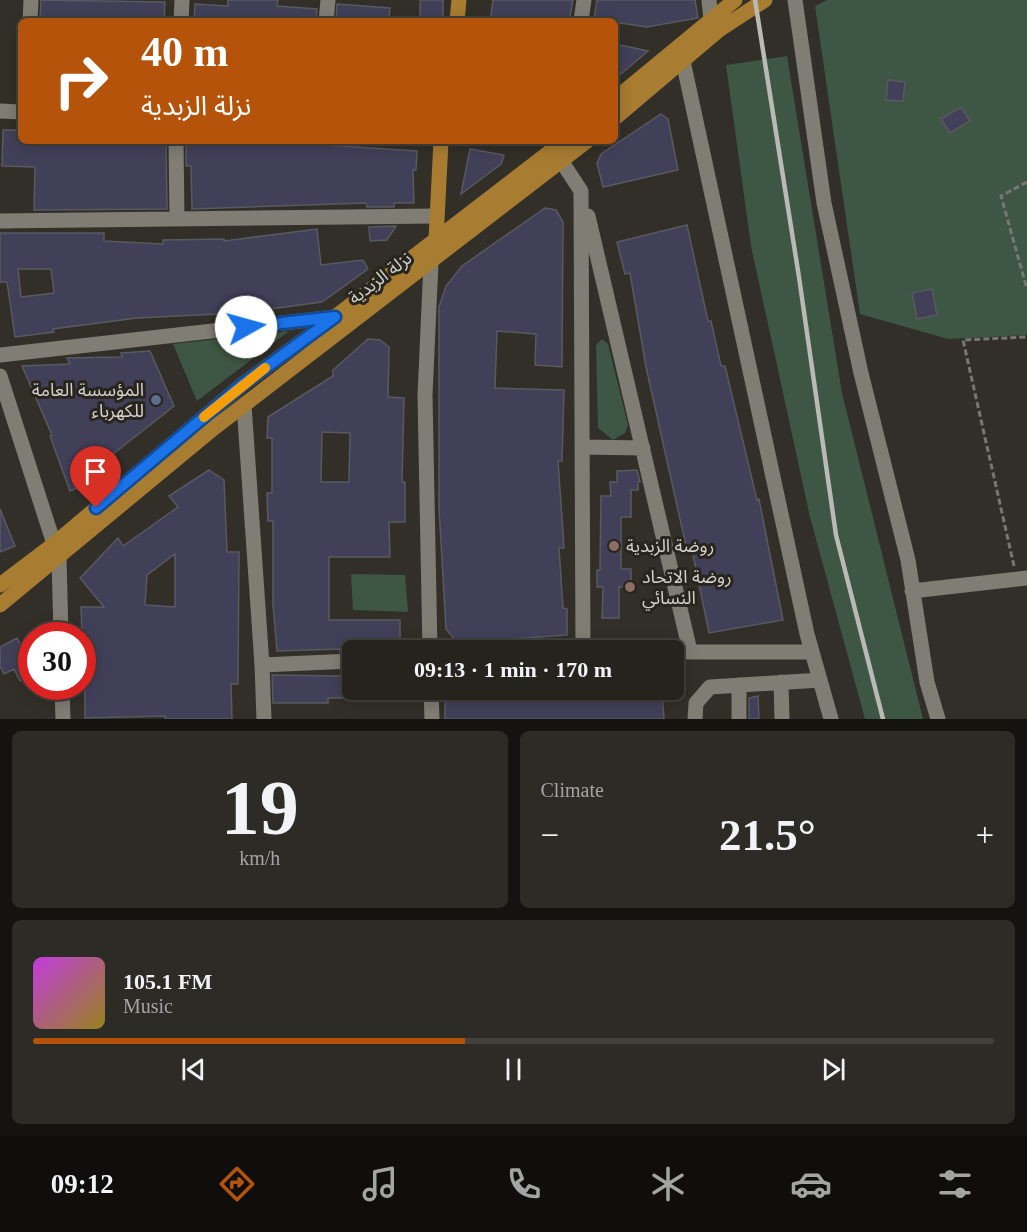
<!DOCTYPE html>
<html lang="en">
<head>
<meta charset="utf-8">
<style>
  body { margin:0; font-family:"Times New Roman","Noto Sans Arabic",serif; background:#2d2b26; color:#f1f3f6; height:100vh; display:flex; flex-direction:column; font-size:22px; white-space:nowrap }
  * { box-sizing:border-box; margin:0 }
  p { font-size:20px; color:#a3a4a4 }
  .icon { flex:none; width:33px; height:33px; fill:none; stroke:currentColor; stroke-width:2; stroke-linecap:round; stroke-linejoin:round }
  .map { position:relative; height:719px; overflow:hidden }
  .panel { display:flex; flex-direction:column; gap:12px; padding:12px; background:#141310; flex:1 }
  .panel>* { flex:none }
  .top-card { position:absolute; left:18px; top:18px; width:600px; height:126px; border-radius:9px; box-shadow:0 3px 15px #0003,0 0 0 2px #42403b; background:#b45309; color:#fff; overflow:hidden }
  .speed { position:absolute; left:18px; top:622px; display:flex; gap:12px; font-size:30px; font-weight:700; text-align:center }
  .speed>* { display:grid; place-content:center; width:78px; height:78px; border-radius:50%; background:#25231d; box-shadow:0 3px 15px #0003,0 0 0 2px #42403b; line-height:1 }
  .speed .limit { border:9px solid #d22; background:#fff; color:#111 }
  .pin { position:absolute; display:grid; place-items:center; width:51px; height:51px; color:#fff; margin:-62px -26px; border-radius:50% 50% 50% 0; rotate:-45deg; box-shadow:0 0 6px #0007 }
  .pin .icon { rotate:45deg }
  .me { position:absolute; width:66px; margin:-33px; rotate:83deg; stroke-linejoin:round; filter:drop-shadow(0 0 4px #0008) }
  .turn { display:flex; align-items:center; gap:21px; height:126px; padding:0 24px; font-size:27px }
  .turn .icon { width:78px; height:78px; stroke-width:2.5 }
  .turn b { display:block; font-size:42px; line-height:51px }
  .big { font-size:45px; font-weight:800; line-height:1.1 }
  .panel .tile { flex:1; display:flex; flex-direction:column; justify-content:center; gap:9px; min-width:0; padding:0 21px; border-radius:9px; background:#2d2b26 }
  .panel .dial { align-items:center; gap:0 }
  .dial b { font-size:78px; line-height:1 }
  .song { display:flex; align-items:center; gap:18px }
  .cover { width:72px; height:72px; border-radius:9px; background:linear-gradient(135deg,hsl(290 70% 55%),hsl(50 70% 35%)) }
  .played { height:6px; border-radius:3px; background:linear-gradient(90deg,#b45309 45%,#42403b 45%) }
  .keys { display:flex; justify-content:space-around; direction:ltr }
  .heat { display:flex; justify-content:space-between; align-items:center; font-size:33px; direction:ltr }
  .panel .tiles { flex:1; display:grid; gap:12px; grid-template-columns:1fr 1fr }
  .tile:last-child { grid-column:span 2 }
  .trip { position:absolute; left:342px; top:640px; width:342px; height:60px; border-radius:9px; background:#25231d; box-shadow:0 3px 15px #0003,0 0 0 2px #42403b; font-weight:800; line-height:60px; text-align:center }
  .tab-bar { display:flex; height:96px; justify-content:space-around; align-items:center; background:#0f0e0c; color:#a3a4a4 }
  .tab-bar .icon { width:42px; height:42px }
  .tab-bar .on { color:#b45309 }
  .tab-bar b { font-size:27px; color:#f1f3f6 }
  .map>svg:first-child { display:block }
  .green { fill:#3e5644 }
  .building { fill:#423f59; stroke:#595961; stroke-width:1.5; fill-rule:evenodd }
  .lines { fill:none; stroke-linecap:round; stroke-linejoin:round }
  .path { stroke:#787770; stroke-width:3; stroke-dasharray:6 3; stroke-linecap:butt }
  .minor { stroke:#7f7d74; stroke-width:15 }
  .major { stroke:#a87c31; stroke-width:15 }
  .rail { stroke:#bab9b4; stroke-width:4.5 }
  .route-casing { stroke:#114b97; stroke-width:15 }
  .route { stroke:#1a73e8; stroke-width:10 }
  .slow { stroke:#f59e0b; stroke-width:10 }
  .service-dot { fill:#5c6f8a; stroke:#27251d; stroke-width:2 }
  .education-dot { fill:#8d6e63; stroke:#27251d; stroke-width:2 }
  .labels { text-anchor:middle; dominant-baseline:central; stroke-width:6; stroke-linejoin:round; paint-order:stroke }
  .street-label { font-size:18px; fill:#d2d1cc; stroke:#27251d }
  .poi-label { font-size:18px; fill:#d2d1cc; stroke:#27251d; text-anchor:start }
</style>
</head>
<body>
<div class="map">
<svg width="1027" height="719" viewBox="0 0 1027 719">
  <rect width="100%" height="100%" fill="#312f27"/>
  <path class="green" d="M827 0H1027V335L948 339 860 314 815 6Z
    M787 56 842 393 923 719H865L810 517 751 246 726 65Z
    M289 331 197 401 173 344Z
    M602 339 608 344 628 425 625 433 613 440 598 428 596 345Z
    M351 574 405 575 408 612 353 610Z"/>
  <path class="building" d="M41 0 165 2 164 21 40 18Z
    M228 0H278L277 6 317 9 316 21H194L195 4 228 6Z
    M420 0H443V21H420Z
    M493 0H573L569 21H490Z
    M597 0H695L698 18 647 27 594 19Z
    M337 4 390 8 389 21H336Z
    M615 44 648 51 615 79Z
    M888 80 905 82 903 101 886 100Z
    M961 107 970 121 950 133 941 119Z
    M661 114 668 119 678 170 603 187 597 163 601 154Z
    M3 130H21V141H166L167 209 34 210 35 167 2 166Z
    M186 141H264L417 151 416 170H413L414 203H394V207H367L366 203 192 209 191 166H186Z
    M470 149 504 155 501 164 461 194Z
    M545 208 556 210 563 222 562 367 535 365 536 334 497 331 495 388 564 390 562 461H558L564 548H559L563 608 567 609V635L498 640H455L446 629 439 508V307L446 286 462 266Z
    M687 225 708 321H711L721 366H725L757 500 759 499 783 620 709 633 691 545 686 546 646 367 630 273 625 274 617 242Z
    M396 226 387 240 370 241 369 227Z
    M317 229 321 265 363 260 368 269 322 302 240 313 137 318 53 329 54 332 15 337 7 282H0V233H104V241L163 244V240L224 239V241ZM18 269H51L54 293 21 297Z
    M932 289 937 315 917 319 912 293Z
    M368 339 380 340 389 347 388 397 404 398 402 482H405V522H389L390 557H329V620H400V648H352V651L340 652V649L277 651 273 604V521H268L267 493H272V438H267L268 417 333 376V370ZM322 432 350 433 349 482H321Z
    M150 351 174 406 94 469 98 480 70 491 50 436 52 435 22 366 70 364 67 358 122 357 121 353Z
    M209 470 224 480 227 552H239L238 684H231L232 719H165V716L85 718 84 635H82L81 607H104L80 578 118 538 123 546 178 507 169 496ZM175 554V607L145 605 147 575Z
    M637 470 640 482H638V490H631V517H621V569H631V587H619V618H602L603 587H597V570H600L601 496H611L610 482H617V471Z
    M0 509 15 546 0 552Z
    M17 638 32 666V675L20 681 14 669 4 674 0 666V647Z
    M341 671H352V698H328V703H273L272 675 341 676Z
    M445 690H662L664 719H445Z
    M758 696 759 719H749V698Z"/>
  <g class="lines">
    <path class="path" d="M1027 182 1001 196 1027 289
      M1014 566 963 340 1027 337"/>
    <path class="minor" d="M709 0 711 20
      M795 0 824 203 861 373 908 560 927 682 938 719
      M30 21 31 0
      M181 21 182 0
      M326 21 328 0
      M581 21 584 0
      M683 61 807 634 831 719
      M0 111 21 112
      M176 141 177 219
      M562 162 581 191 583 651
      M588 216 690 651
      M0 221 436 216
      M0 355 335 317
      M0 376 54 544
      M244 405 262 665 264 719
      M582 447 643 448
      M59 557 61 636
      M912 591 1027 578
      M430 651 425 395 431 263
      M674 652H812
      M262 665 352 661
      M781 682 782 719
      M739 685V719
      M62 687 63 719
      M431 690 432 719
      M695 719 696 703 710 687 820 680"/>
    <path class="major" d="M457 21 459 0
      M615 99 735 0
      M615 118 719 30 765 0
      M436 239 441 141
      M0 585 54 544 243 384 335 317 564 141
      M0 605 214 428 587 141"/>
    <path class="rail" d="M755 0 799 277 836 535 883 719"/>
  </g>
  <g class="lines">
    <defs>
      <path id="route" d="M96 508 243 384 335 317 246 327"/>
    </defs>
    <use href="#route" class="route-casing"/>
    <use href="#route" class="route"/>
    <path class="slow" d="M204 417 265 368"/>
  </g>
  <circle class="service-dot" cx="156" cy="400" r="6"/>
  <g class="education-dot">
    <circle cx="614" cy="546" r="6"/>
    <circle cx="630" cy="587" r="6"/>
  </g>
  <g class="labels">
    <g class="street-label">
      <text transform="translate(380 278) rotate(-37)">نزلة الزبدية</text>
    </g>
    <g class="poi-label">
      <text x="144" y="390" text-anchor="end">المؤسسة العامة<tspan x="144" dy="21">للكهرباء</tspan></text>
      <text x="626" y="546">روضة الزبدية</text>
      <text x="642" y="577">روضة الاتحاد<tspan x="642" dy="21">النسائي</tspan></text>
    </g>
  </g>
</svg>
<div class="speed"><div class="limit">30</div></div>
<div class="pin" style="left:96px;top:508px;background:#d93025"><svg class="icon" aria-label="arrive" viewBox="0 0 24 24"><path d="M6 21V4h12l-3 4 3 4H6"/></svg></div>
<svg class="me" style="left:246px;top:327px" viewBox="-20 -20 40 40"><circle r="19" fill="#fff"/><path d="M0-13L10 11 0 6-10 11z" fill="#1a73e8"/></svg>
<div class="trip">09:13 · 1 min · 170 m</div>
<div class="top-card">
<div class="turn"><svg class="icon" aria-label="right" viewBox="0 0 24 24"><path d="M7 20v-9h11M14 6l5 5-5 5"/></svg><div><b>40 m</b>نزلة الزبدية</div></div>
</div>
</div>
<section class="panel">
<div class="tiles">
<div class="tile dial"><b>19</b><p>km/h</p></div>
<div class="tile"><p>Climate</p>
<div class="heat"><a>−</a><b class="big">21.5°</b><a>+</a></div>
</div>
<div class="tile">
<div class="song"><i class="cover"></i><div><b>105.1 FM</b><p>Music</p></div></div>
<div class="played"></div>
<div class="keys"><svg class="icon" aria-label="previous" viewBox="0 0 24 24"><path d="M18 5L8 12l10 7zM5 5v14"/></svg><svg class="icon" aria-label="pause" viewBox="0 0 24 24"><path d="M8 5v14M16 5v14"/></svg><svg class="icon" aria-label="next" viewBox="0 0 24 24"><path d="M6 5l10 7-10 7zM19 5v14"/></svg></div>
</div>
</div>
</section>
<nav class="tab-bar">
<b>09:12</b>
<svg class="icon on" aria-label="directions" viewBox="0 0 24 24"><path d="M12 3l9 9-9 9-9-9zM9 14v-3h6M13 9l2 2-2 2"/></svg>
<svg class="icon" aria-label="music" viewBox="0 0 24 24"><path d="M9 18V5l10-2v13"/><circle cx="6" cy="18" r="3"/><circle cx="16" cy="16" r="3"/></svg>
<svg class="icon" aria-label="phone" viewBox="0 0 24 24"><path d="M5 4h4l2 5-3 2q2 4 5 5l2-3 5 2v4C11 20 4 13 5 4z"/></svg>
<svg class="icon" aria-label="climate" viewBox="0 0 24 24"><path d="M12 3v18M4 7l16 10M4 17L20 7"/></svg>
<svg class="icon" aria-label="car" viewBox="0 0 24 24"><path d="M5 17H2v-5l4-1 3-4h7l3 4 3 1v5h-3M9 17h6M6 11h13"/><circle cx="7" cy="17" r="2"/><circle cx="17" cy="17" r="2"/></svg>
<svg class="icon" aria-label="filters" viewBox="0 0 24 24"><path d="M4 7h16M4 17h16"/><circle cx="9" cy="7" r="2"/><circle cx="15" cy="17" r="2"/></svg>
</nav>
</body>
</html>
